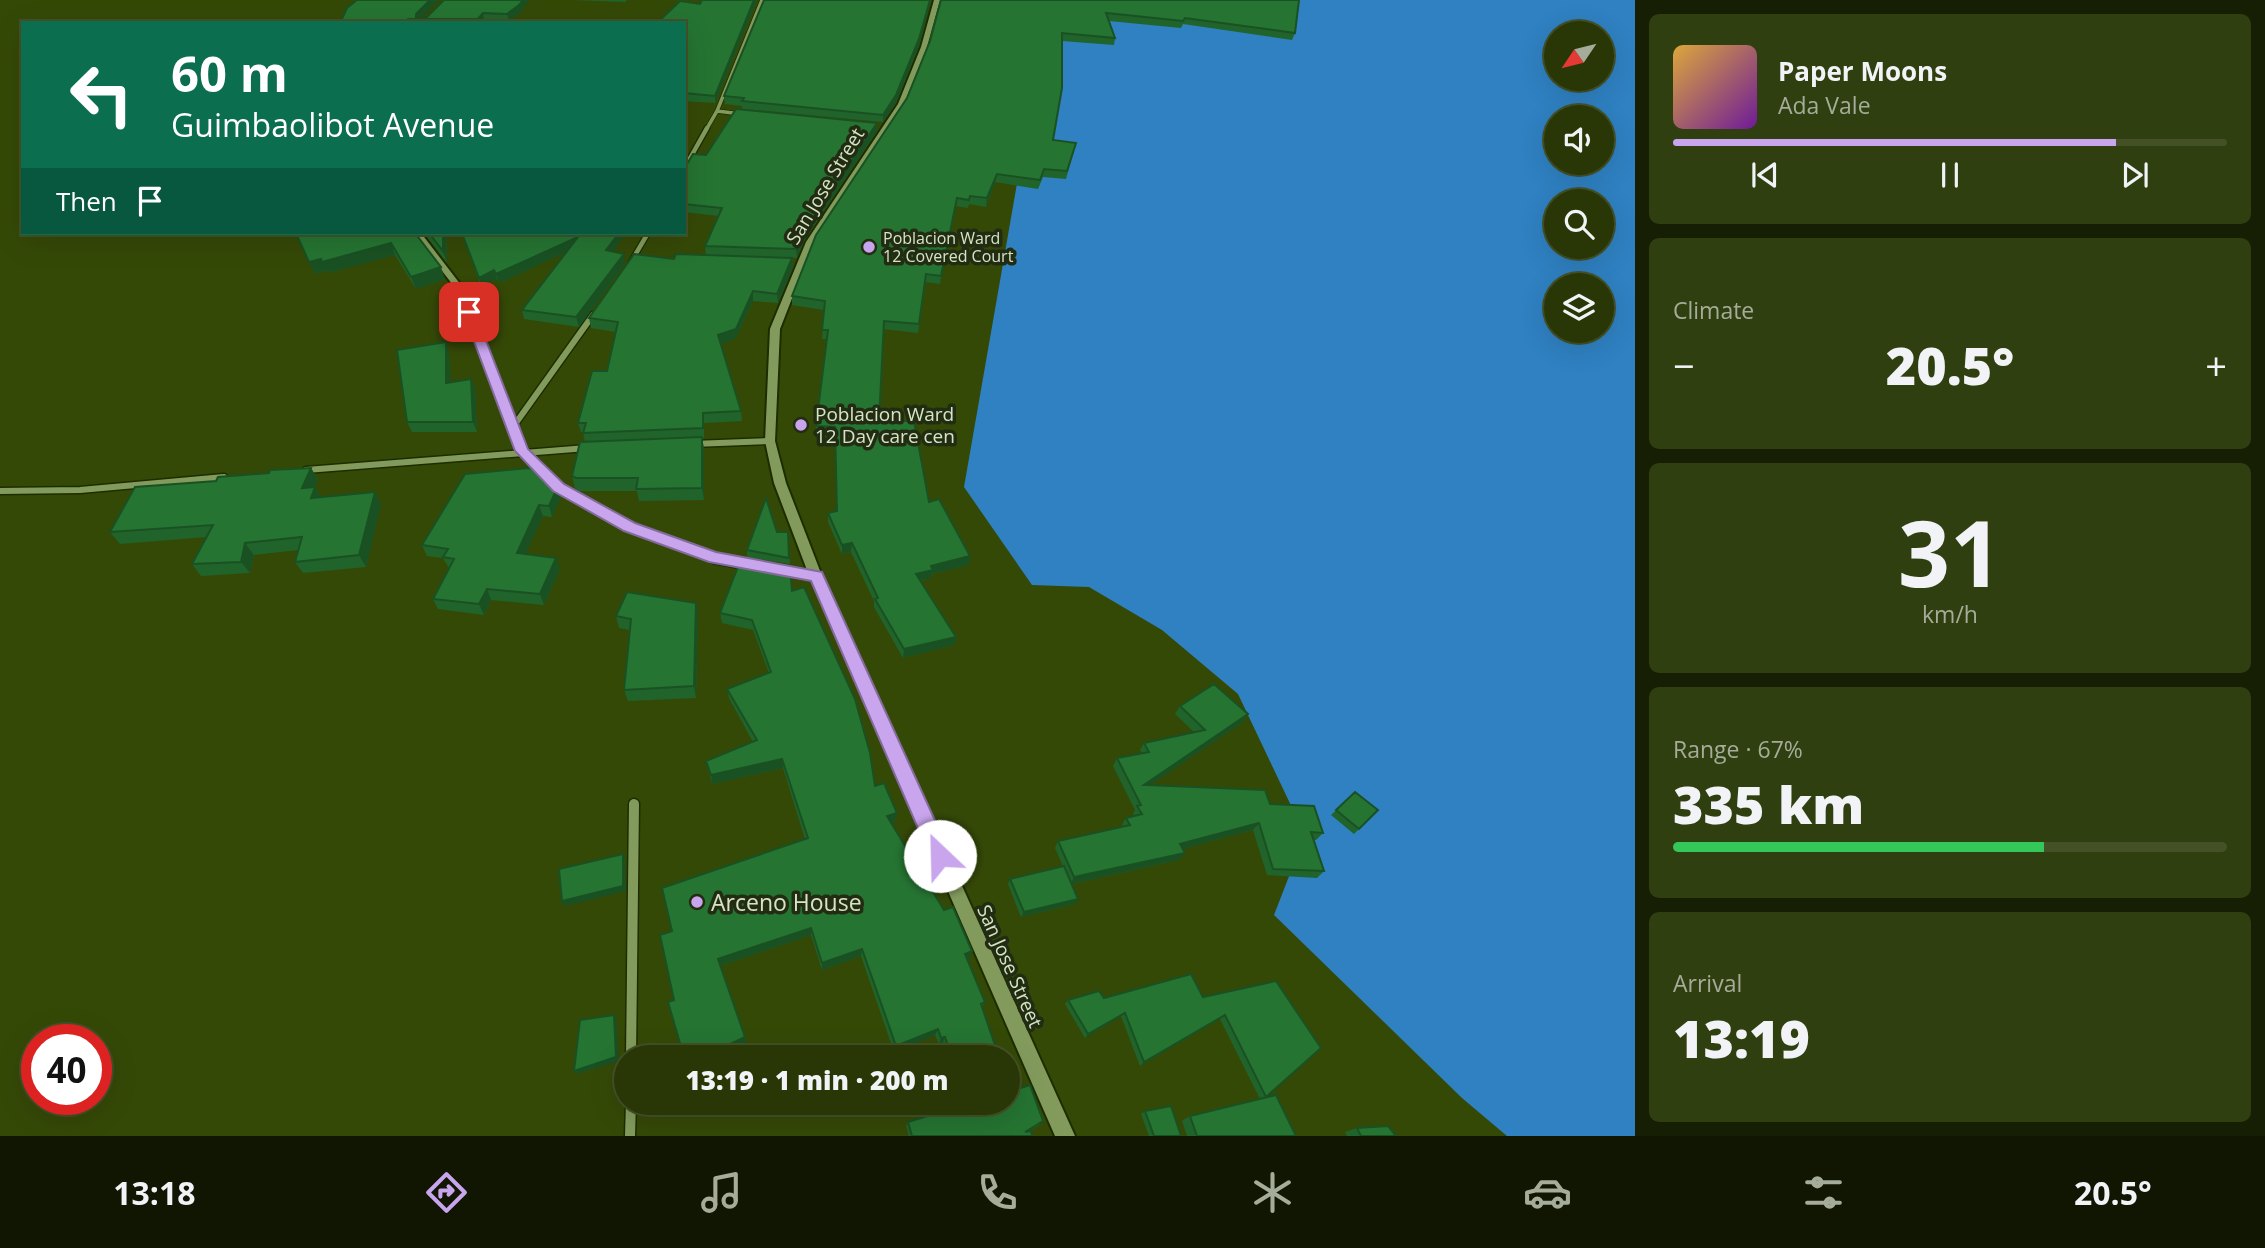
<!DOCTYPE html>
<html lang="en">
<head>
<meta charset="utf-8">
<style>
  body { margin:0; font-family:"Open Sans",sans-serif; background:#303f0f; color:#f1f3f6; height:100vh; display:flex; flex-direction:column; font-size:26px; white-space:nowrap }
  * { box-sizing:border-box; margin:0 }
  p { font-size:23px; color:#a5ac9a }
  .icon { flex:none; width:38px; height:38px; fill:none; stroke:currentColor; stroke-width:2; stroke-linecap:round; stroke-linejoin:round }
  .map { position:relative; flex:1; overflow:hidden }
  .sheet { display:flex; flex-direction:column; gap:14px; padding:14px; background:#161e03; width:630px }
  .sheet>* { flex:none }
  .hud { position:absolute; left:21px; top:21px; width:665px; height:214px; border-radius:0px; box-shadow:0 7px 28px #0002,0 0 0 2px #445127; background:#0b6e4f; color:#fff; overflow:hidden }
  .needle { width:46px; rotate:235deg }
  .controls { position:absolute; left:1544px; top:21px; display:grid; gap:14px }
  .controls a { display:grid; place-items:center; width:70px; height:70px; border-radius:50%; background:#283705; box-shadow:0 7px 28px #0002,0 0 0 2px #445127; font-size:35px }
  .speed { position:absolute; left:21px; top:1024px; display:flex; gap:14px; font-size:35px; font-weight:700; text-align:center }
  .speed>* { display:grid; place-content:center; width:91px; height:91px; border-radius:50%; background:#283705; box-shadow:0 7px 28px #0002,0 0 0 2px #445127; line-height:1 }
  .speed .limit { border:10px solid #d22; background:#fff; color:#111 }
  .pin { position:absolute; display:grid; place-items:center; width:60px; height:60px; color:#fff; margin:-30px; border-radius:14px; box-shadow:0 4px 10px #0006 }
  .me { position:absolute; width:77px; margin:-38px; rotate:336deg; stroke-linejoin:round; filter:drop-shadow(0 0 5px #0008) }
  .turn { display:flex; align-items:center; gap:24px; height:147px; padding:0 35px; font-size:32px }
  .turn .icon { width:91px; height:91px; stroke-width:2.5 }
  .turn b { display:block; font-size:49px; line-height:60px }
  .then { display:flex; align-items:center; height:66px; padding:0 35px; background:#0003; gap:14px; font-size:26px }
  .big { font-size:52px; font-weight:800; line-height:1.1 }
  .sheet .tile { flex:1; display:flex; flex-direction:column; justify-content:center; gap:10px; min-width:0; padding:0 24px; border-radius:10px; background:#303f0f }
  .sheet .dial { align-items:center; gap:0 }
  .dial b { font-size:91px; line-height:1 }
  .song { display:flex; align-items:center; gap:21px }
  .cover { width:84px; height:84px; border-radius:10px; background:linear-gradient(135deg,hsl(40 70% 55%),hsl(280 70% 35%)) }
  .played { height:7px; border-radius:4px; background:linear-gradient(90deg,#c9a5ee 80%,#445127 80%) }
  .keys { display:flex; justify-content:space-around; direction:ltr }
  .heat { display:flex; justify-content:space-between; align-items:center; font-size:38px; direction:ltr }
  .charge { height:10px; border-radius:5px; background:linear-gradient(90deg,#34c759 67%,#445127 0) }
  .trip { position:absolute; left:614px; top:1045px; width:406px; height:70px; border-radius:35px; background:#283705; box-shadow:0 7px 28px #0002,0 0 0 2px #445127; font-weight:800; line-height:70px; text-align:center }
  .menu { display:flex; height:112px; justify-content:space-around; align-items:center; background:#101602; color:#a5ac9a }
  .menu .icon { width:49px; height:49px }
  .menu .active { color:#c9a5ee }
  .menu b { font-size:32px; color:#f1f3f6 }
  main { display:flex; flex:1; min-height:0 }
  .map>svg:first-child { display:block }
  .water { fill:#2f81c2; fill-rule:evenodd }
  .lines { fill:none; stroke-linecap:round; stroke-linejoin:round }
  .minor-far3-casing { stroke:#1e2d00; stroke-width:5 }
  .minor-far2-casing { stroke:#1e2d00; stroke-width:7 }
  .minor-far1-casing { stroke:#1e2d00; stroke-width:9 }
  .minor-casing { stroke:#1e2d00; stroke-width:13 }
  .tertiary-casing { stroke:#1e2d00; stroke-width:4 }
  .minor-far3 { stroke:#829b5d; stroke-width:3.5 }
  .minor-far2 { stroke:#829b5d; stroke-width:4.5 }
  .minor-far1 { stroke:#829b5d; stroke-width:6 }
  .minor { stroke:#829b5d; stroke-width:10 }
  .tertiary { fill:#829b5d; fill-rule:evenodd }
  .wall { fill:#20642b }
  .shaded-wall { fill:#1a5123 }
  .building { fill:#257432; stroke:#1a5123; stroke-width:2 }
  .route { fill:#c9a5ee; stroke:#836b9b; stroke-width:2 }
  .poi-dot { fill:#c9a5ee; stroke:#222c12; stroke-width:2.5 }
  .labels { text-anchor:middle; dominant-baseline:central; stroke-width:7; stroke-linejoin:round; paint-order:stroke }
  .far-poi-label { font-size:16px; fill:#d6e4c4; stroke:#222c12; text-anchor:start }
  .street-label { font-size:19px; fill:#d6e4c4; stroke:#222c12 }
  .poi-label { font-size:19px; fill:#d6e4c4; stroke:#222c12; text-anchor:start }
  .near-poi-label { font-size:23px; fill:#d6e4c4; stroke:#222c12; text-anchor:start }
</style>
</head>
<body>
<main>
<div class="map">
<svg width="1635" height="1136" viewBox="0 0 1635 1136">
  <rect width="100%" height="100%" fill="#354907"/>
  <path class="water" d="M1066 0H1635V1136H1507L1462 1098 1274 915 1305 835 1238 694 1162 630 1089 587 1032 585 964 487 1033 92ZM1556 33H1601V79H1556ZM1556 117H1601V163H1556ZM1556 201H1601V247H1556ZM1556 285H1601V331H1556Z"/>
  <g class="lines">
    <defs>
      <path id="minor-far3" d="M717 111 741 114
        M706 130 717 111 762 0"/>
      <path id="minor-far2" d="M684 169 707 128
        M631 262 648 233"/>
      <path id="minor-far1" d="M513 427 593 315
        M693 444 770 441
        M306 470 587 448
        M0 491 80 490 224 477"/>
      <path id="minor" d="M631 1057 634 804
        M630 1136 631 1102"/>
      <path id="tertiary" d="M934 0H940L927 47 904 104 814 242 780 329 775 441 786 483 822 576 1075 1136H1055L812 580 775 574 769 569 775 564 807 570 774 483 765 441 770 329 806 242 898 104 921 47Z
        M413 233H421L464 289 527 449 562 484 634 524 716 554 758 562 760 565 758 568 754 570 715 563 626 530 554 490 517 451 456 289Z"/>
    </defs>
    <use href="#minor-far3" class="minor-far3-casing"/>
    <use href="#minor-far2" class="minor-far2-casing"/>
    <use href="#minor-far1" class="minor-far1-casing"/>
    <use href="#minor" class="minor-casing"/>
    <use href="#tertiary" class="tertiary-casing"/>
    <use href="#minor-far3" class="minor-far3"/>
    <use href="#minor-far2" class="minor-far2"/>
    <use href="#minor-far1" class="minor-far1"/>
    <use href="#minor" class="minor"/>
    <use href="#tertiary" class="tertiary"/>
  </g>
  <path class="wall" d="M444 0 521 12 509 21 484 20 483 23H340L426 18Z
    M574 0H627L625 2Z
    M702 0H757L715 103 684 101V23Z
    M764 0H931L919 46 896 103 883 122 742 109V106L725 104 724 96Z
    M941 0H1299L1295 33 1292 40 1183 24 1181 28 1109 21 1115 38 1114 45 1062 41 1053 140 1074 151 1066 179 1043 177 1038 189 995 182 986 207 969 204 968 208 956 206 940 284 925 282 918 333 883 329 879 421 969 565 932 574 931 578 920 581 956 637 954 645 903 658 874 607V601L851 552 842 554 828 522V513L837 511 835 436 816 435V426L827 339H822L824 310 792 305V296L907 98 930 41Z
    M877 131 804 241 797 258 706 255 705 246 719 216 684 212V165L706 155Z
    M295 233H415L445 279 416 289 395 255 328 273 327 270 315 274Z
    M424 233H446L447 263Z
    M626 233 613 251 625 263 579 327 524 319 522 310 566 252 499 283 497 279 481 287 463 236Z
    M792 258 793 267 778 303 753 301 736 338 721 344 741 411 742 421 704 423V438H702L704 449V500L639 501 637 491H579L575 488 572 476 585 442 583 432H581L578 423 607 371 616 332 591 328 589 318 674 259Z
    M449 353 450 382 471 379 475 389 477 432H412L407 422Z
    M311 468 318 480 315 487 321 497 381 504 366 567 303 573 295 562 298 550 254 555 250 573 201 576 192 564 206 537 120 544 110 532 216 481 269 473Z
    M561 497 552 517 543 516 525 554 560 569 544 605 491 600 484 615 438 609 433 599 449 568 443 558 427 556 422 545Z
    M788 532 790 564 747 557V550Z
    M792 591 875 786 895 822 891 823 970 958 967 959 985 1002 982 1008 999 1057H947L943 1042 939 1044 935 1035 894 1052 861 956 822 970 811 935 720 966 746 1043 674 1000 672 931 805 839 783 768 712 784 706 761 753 742 729 698 727 689 769 673 753 630 722 623 720 613Z
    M696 603 698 615 696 698 628 701 624 690 630 630 619 628 616 616Z
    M1180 706 1248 714 1243 722 1150 785 1270 804 1323 833 1316 840H1314L1324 871 1317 878 1267 875 1253 830 1182 849 1179 860 1071 884 1075 904 1021 917 1008 884 1010 879 1063 866 1055 848 1058 841 1123 826 1122 825 1126 818 1134 816 1133 814 1135 810 1113 766 1117 758 1142 753 1140 750 1144 743 1194 732 1175 714Z
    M1355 792 1378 810 1354 834 1331 815Z
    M1276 981 1266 1097 1296 1136H1187L1182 1121 1190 1116 1260 1099 1220 1019 1140 1066 1121 1016 1085 1038 1065 1004 1068 1000 1104 998 1203 997Z
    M1011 1091 1043 1121 1038 1126 1029 1131 1032 1136H909L906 1126 908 1122 962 1106 961 1102H1008Z
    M1145 1111 1181 1136H1149L1141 1114Z
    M1357 1128 1396 1136H1347L1345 1132Z"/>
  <path class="shaded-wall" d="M430 0H439L420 19H416V14Z
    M523 0H529L521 12 509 21 507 14Z
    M754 0H757L715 103V96Z
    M930 0H931L919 46 896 103 883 122V115Z
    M483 13 484 20 483 23H479L478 19Z
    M877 123V131L804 241 797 258 796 249 804 232Z
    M997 174 995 182 986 207 987 198Z
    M957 198 956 206 940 284 941 276Z
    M443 233H446L447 263 443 251Z
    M619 233H626L608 259 606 250Z
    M578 237 580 246 499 283 496 274Z
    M391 243 395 255 328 273 322 262Z
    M624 254 625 263 579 327 576 317Z
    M792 258 793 267 778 303 777 294Z
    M321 259 327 270 315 274 309 262Z
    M441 267 445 279 416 289 411 277Z
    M494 270 497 279 481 287 479 278Z
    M753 291V301L736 338 719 345 718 335Z
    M446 342 449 353 451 393 446 383Z
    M471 379 475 389 477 432 473 422Z
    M702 437 704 449V500L702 488Z
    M311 468 318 480 315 487 322 499 318 510 302 488Z
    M558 486 561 497 552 517 549 506Z
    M375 492 381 504 366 567 359 555Z
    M539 505 543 516 521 564 517 553Z
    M245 543 254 555 250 573 241 562Z
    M852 543 851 552 842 554V545Z
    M970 556 969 565 932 574 931 578 914 582 916 574 931 566Z
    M556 558 560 569 544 605 540 594Z
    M487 589 491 600 484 615 479 604Z
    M696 603 698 615 696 698 694 686Z
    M956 637 954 645 903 658 904 649Z
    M1248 714 1243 722 1140 792 1144 785Z
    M782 759 783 768 712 784 711 775Z
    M897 813 895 822 886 825 887 816Z
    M1259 823 1253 830 1175 851 1180 844Z
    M1185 853 1179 860 1071 884 1074 877Z
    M623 854 625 859 626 891 565 906 562 901Z
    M1078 899 1075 904 1021 917 1024 912Z
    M811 928V935L720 966 718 959Z
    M862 949 861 956 822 970V963Z
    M972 951 970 958 962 961 965 954Z
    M1125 1013 1121 1016 1085 1038 1088 1034Z
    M614 1015 616 1018 619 1061 577 1074 574 1071Z
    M1225 1015 1220 1019 1140 1066 1144 1062Z
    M938 1029 935 1035 894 1052 896 1046Z
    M745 1037 746 1043 716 1057H703Z
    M945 1037 943 1042 939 1044 941 1038Z"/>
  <path class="building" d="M357 0H430L416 14V18H426L444 0H523L519 5 507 14 483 13 478 19H408L403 23H340L347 8Z
    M702 0H754L715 96 684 93V23H657L680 1 700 4Z
    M764 0H930L919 39 896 95 883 115 742 101 744 98 724 96Z
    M941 0H1299L1295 33 1185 18 1183 21 1106 13 1115 38 1062 33V88L1053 140 1076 143 1067 171 1044 169 1040 180 997 174 987 198 970 196 969 200 957 198 941 276 926 274 919 324 884 321 879 421H914L929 502 939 499 970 556 931 566 933 570 916 574 956 637 904 649 875 599 878 598 852 543 842 545 828 513 837 511 835 427 816 426 828 330H822L825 301 792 296 816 235 907 98 930 41Z
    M736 109 877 123 804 232 796 249 705 246 722 208 684 204V165L687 164 693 154 706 155Z
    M296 233H415L441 267 411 277 391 243 322 262 321 259 309 262Z
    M429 233H443V251Z
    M478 233H619L606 250 624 254 576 317 522 310 578 237 496 274 494 270 479 278 463 236Z
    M634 254 674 259 676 254 792 258 777 294 753 291 736 329 718 335 741 411 703 413V428L583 433 586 423H578L592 371H607L618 322 589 318Z
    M446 342V383L471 379 473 422H407L397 350Z
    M702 437V488L636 489 638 478H576L572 476 580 442Z
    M311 468 302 488 315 487 311 498 375 492 359 555 295 562 302 537 245 543 241 562 192 564 213 525 110 532 135 487 216 481 218 477 269 473 270 470Z
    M529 468 538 470 558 486 549 506 539 505 517 553 556 558 540 594 487 589 479 604 433 599 454 559 443 557 448 549 422 545 465 474Z
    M766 498 777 532H788L789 558 747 550Z
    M741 559 790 568 792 591 804 587 855 699 870 753 875 786 884 783 897 813 887 816 944 910 953 907 972 951 965 954 985 1002 981 1004 999 1057H952L945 1037 941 1038 938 1029 896 1046 862 949 822 963 811 928 718 959 745 1037 703 1057H684L668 1002 674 1000 660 935 672 931 662 888 808 838 782 759 711 775 706 761 757 740 727 689 771 672 752 620 720 613Z
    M627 592 696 603 694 686 624 690 631 619 616 616Z
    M1214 684 1248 714 1144 785 1265 790 1270 804 1314 806 1323 833 1311 832 1324 871 1273 869 1259 823 1180 844 1185 853 1074 877 1058 841 1130 825 1126 818 1142 814 1137 806 1141 805 1117 758 1149 752 1144 743 1205 730 1180 706Z
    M1355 792 1378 810 1359 829 1336 810Z
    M623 854V886L562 901 559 869Z
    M1064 866 1078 899 1024 912 1010 879Z
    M1191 974 1203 997 1276 981 1321 1048 1266 1097 1225 1015 1144 1062 1125 1013 1088 1034 1068 1000 1099 991 1104 998Z
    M614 1015 616 1057 574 1071 580 1020Z
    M1008 1082 1011 1091 1030 1085 1043 1121 1025 1132 1031 1131 1032 1136H912L908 1122 966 1104V1102H1008Z
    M1276 1095 1296 1136H1197L1190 1116Z
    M1171 1106 1181 1136H1154L1145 1111Z
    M1388 1126 1396 1136H1361L1357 1128Z"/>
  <path class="route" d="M469 308 475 312 528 449 564 484 635 523 716 552 822 572 948 849 951 856 948 863 940 866 933 863 811 581 709 562 624 531 553 491 515 451 463 312Z"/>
  <g class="poi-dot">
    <circle cx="869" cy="247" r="7"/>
    <circle cx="801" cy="425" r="7"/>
    <circle cx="697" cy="902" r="7"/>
  </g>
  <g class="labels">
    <g class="far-poi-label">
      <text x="883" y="238">Poblacion Ward<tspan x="883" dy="18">12 Covered Court</tspan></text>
    </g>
    <g class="street-label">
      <text transform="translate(825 186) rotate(-59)">San Jose Street</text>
      <text transform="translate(1010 966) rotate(66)">San Jose Street</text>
    </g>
    <g class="poi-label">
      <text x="815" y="414">Poblacion Ward<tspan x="815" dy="22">12 Day care cen</tspan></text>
    </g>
    <g class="near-poi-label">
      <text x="711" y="902">Arceno House</text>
    </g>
  </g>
</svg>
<div class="controls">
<a><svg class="needle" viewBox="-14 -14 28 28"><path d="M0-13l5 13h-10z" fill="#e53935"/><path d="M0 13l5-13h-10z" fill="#a5ac9a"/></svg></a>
<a><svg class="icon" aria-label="sound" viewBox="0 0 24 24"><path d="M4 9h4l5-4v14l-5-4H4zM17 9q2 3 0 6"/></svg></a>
<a><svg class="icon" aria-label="search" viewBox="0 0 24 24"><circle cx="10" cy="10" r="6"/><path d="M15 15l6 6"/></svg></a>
<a><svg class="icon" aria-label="layers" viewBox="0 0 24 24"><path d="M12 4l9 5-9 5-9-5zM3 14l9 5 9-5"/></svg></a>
</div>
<div class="speed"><div class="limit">40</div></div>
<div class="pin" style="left:469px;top:312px;background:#d93025"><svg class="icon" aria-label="arrive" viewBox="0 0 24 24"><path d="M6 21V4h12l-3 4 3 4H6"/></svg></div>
<svg class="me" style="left:940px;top:856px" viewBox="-20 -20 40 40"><circle r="19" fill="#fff"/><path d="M0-13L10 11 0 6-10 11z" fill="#c9a5ee"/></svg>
<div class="trip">13:19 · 1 min · 200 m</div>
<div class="hud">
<div class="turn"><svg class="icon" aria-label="left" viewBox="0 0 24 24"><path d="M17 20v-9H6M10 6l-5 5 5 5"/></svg><div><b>60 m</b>Guimbaolibot Avenue</div></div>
<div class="then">Then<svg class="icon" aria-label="arrive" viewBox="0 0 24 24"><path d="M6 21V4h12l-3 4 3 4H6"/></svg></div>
</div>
</div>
<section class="sheet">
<div class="tile">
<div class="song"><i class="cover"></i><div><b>Paper Moons</b><p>Ada Vale</p></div></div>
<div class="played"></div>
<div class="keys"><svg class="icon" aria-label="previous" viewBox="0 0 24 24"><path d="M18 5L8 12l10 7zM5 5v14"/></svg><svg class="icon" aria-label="pause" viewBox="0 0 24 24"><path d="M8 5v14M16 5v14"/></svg><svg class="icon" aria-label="next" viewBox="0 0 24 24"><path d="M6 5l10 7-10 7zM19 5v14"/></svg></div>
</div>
<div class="tile"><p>Climate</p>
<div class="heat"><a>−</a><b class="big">20.5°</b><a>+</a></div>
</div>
<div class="tile dial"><b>31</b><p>km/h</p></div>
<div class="tile"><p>Range · 67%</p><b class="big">335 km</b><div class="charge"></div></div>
<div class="tile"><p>Arrival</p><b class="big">13:19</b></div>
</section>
</main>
<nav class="menu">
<b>13:18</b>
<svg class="icon active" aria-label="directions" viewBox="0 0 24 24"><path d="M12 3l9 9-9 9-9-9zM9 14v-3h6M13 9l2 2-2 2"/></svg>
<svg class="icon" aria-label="music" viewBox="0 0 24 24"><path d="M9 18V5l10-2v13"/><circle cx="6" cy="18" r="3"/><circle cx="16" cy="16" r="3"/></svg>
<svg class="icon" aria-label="phone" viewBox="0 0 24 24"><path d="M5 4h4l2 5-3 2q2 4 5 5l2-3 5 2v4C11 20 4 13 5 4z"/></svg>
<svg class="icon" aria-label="climate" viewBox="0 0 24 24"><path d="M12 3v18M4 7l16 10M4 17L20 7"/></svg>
<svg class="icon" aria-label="car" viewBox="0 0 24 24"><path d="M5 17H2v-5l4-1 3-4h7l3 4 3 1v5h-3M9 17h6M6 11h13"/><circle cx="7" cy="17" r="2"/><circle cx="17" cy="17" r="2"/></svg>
<svg class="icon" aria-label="filters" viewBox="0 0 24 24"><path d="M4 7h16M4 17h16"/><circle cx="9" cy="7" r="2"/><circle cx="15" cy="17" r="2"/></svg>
<b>20.5°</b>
</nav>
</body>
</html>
